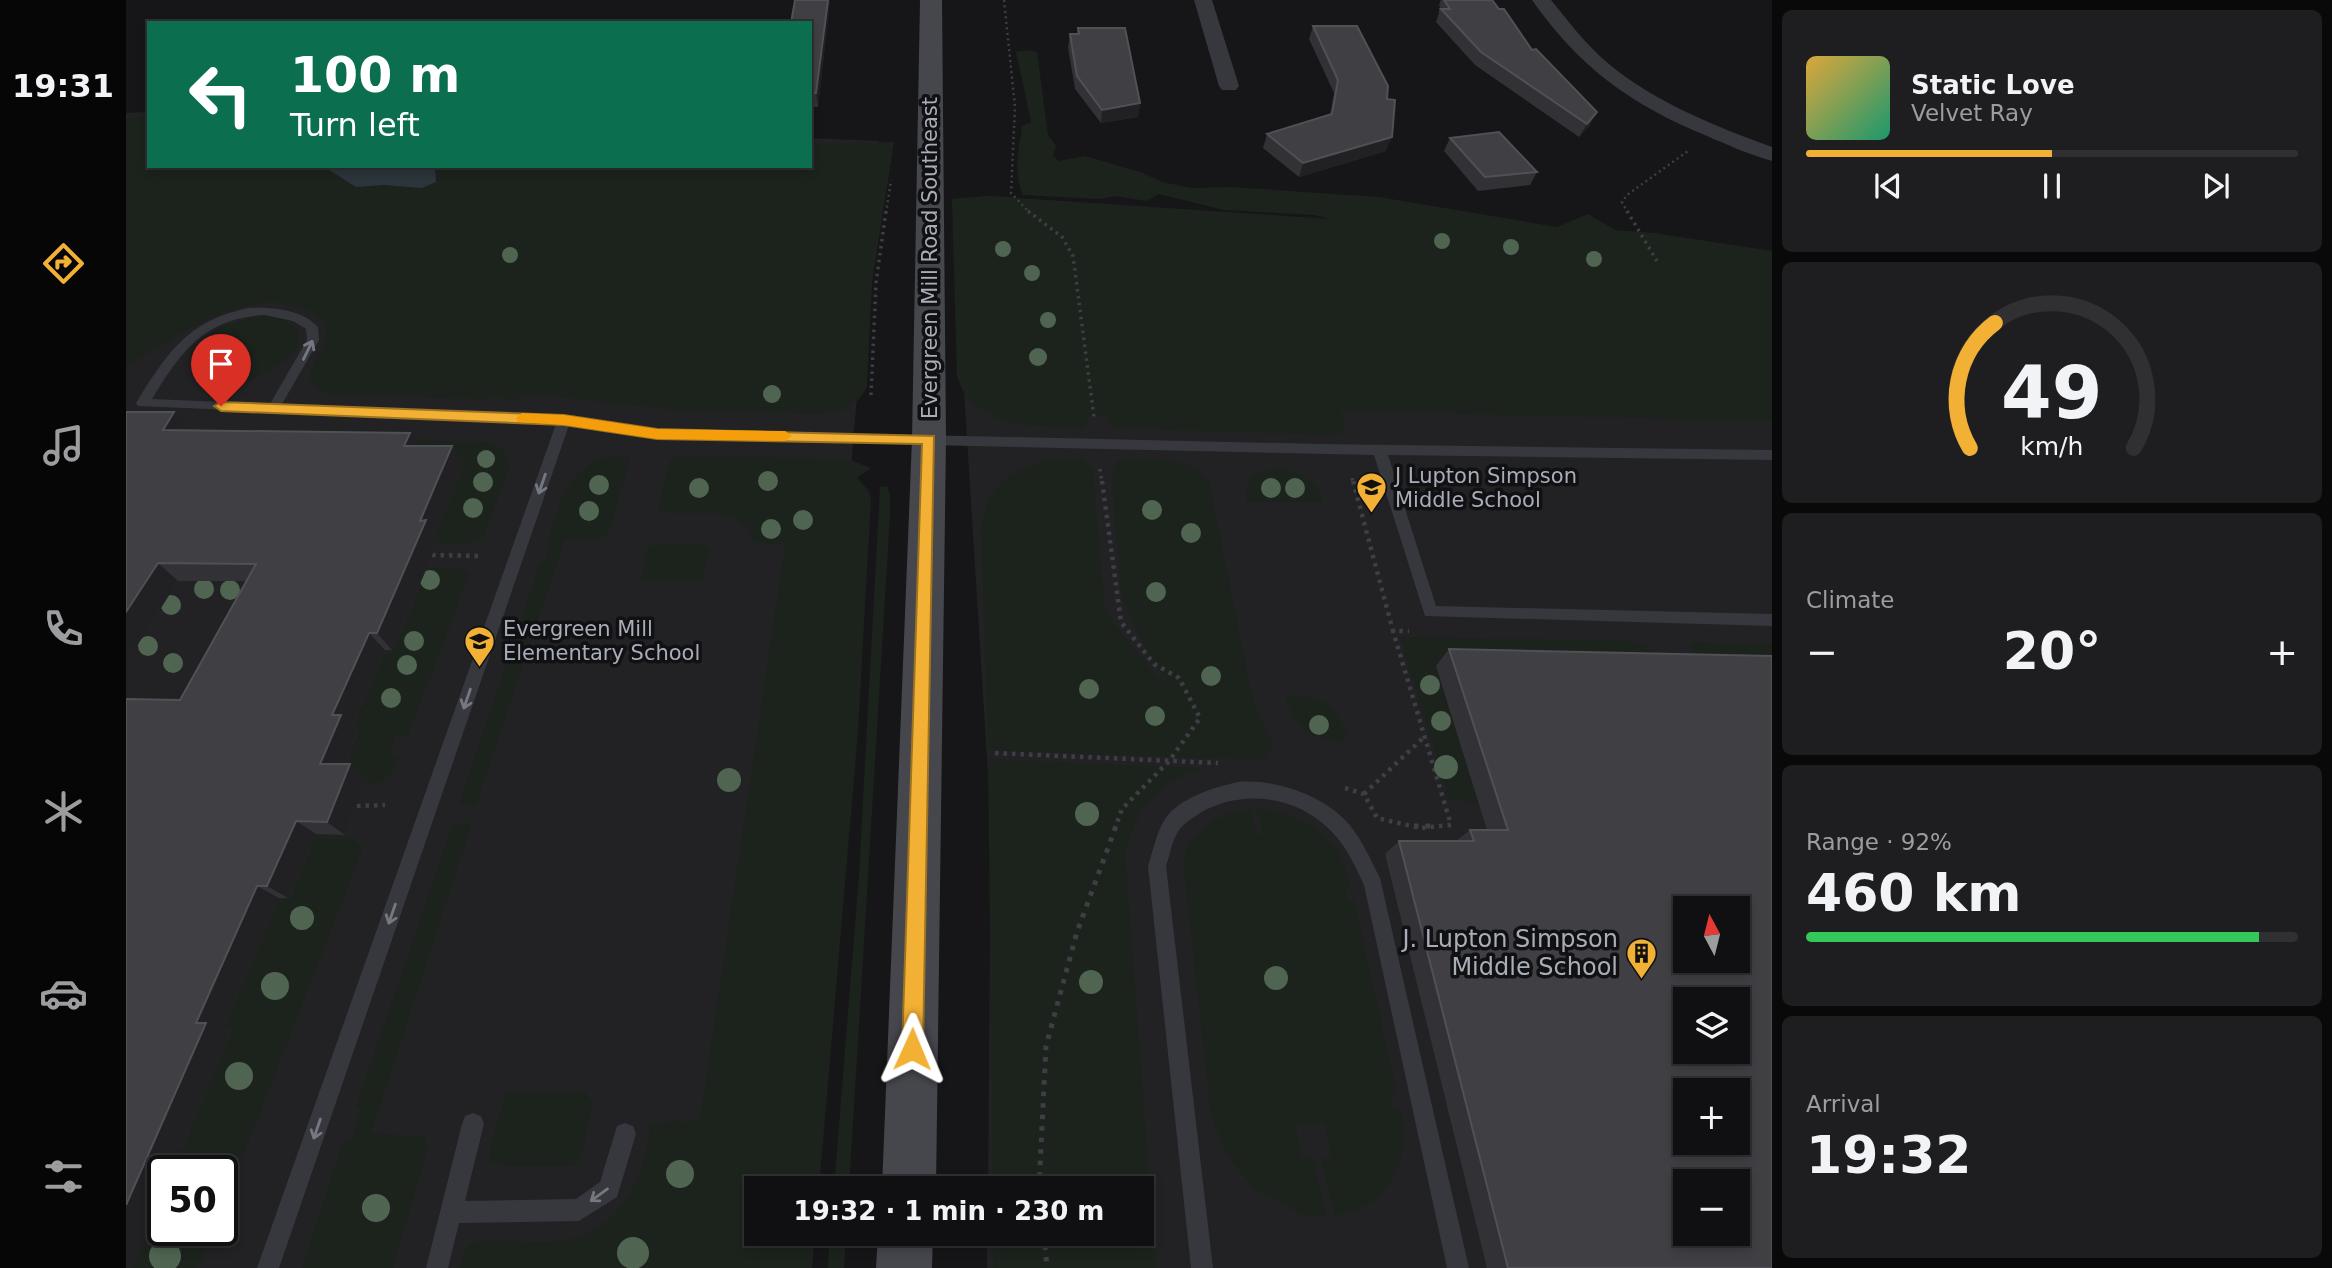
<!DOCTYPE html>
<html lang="en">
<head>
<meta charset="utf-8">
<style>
  body { margin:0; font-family:"DejaVu Sans",sans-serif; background:#1e1e20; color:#f1f3f6; height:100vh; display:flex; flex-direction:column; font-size:26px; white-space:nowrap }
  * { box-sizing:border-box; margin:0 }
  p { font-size:23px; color:#9c9d9f }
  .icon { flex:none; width:38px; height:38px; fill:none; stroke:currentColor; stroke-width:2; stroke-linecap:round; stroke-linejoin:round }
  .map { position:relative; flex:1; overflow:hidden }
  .panel { display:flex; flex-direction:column; gap:10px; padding:10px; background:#09090a; width:560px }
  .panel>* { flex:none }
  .hud { position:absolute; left:21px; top:21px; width:665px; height:147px; border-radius:0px; box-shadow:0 4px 10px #0003,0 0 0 2px #303032; background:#0b6e4f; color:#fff; overflow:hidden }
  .needle { width:46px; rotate:353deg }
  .controls { position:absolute; left:1547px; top:896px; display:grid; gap:14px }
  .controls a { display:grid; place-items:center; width:77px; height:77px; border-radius:0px; background:#101012; box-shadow:0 4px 10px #0003,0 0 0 2px #303032; font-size:35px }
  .speed { position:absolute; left:21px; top:1155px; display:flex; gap:14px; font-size:35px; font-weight:700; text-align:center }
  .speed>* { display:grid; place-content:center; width:91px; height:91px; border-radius:50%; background:#101012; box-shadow:0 4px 10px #0003,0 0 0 2px #303032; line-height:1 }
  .speed .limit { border:4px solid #111; border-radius:10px; background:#fff; color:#111 }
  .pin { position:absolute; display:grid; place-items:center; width:60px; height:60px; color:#fff; margin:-72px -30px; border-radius:50% 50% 50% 0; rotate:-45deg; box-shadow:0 0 7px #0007 }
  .pin .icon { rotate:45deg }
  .me { position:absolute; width:77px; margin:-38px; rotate:1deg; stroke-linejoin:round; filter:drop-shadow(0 0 5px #0008) }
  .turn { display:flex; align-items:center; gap:24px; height:147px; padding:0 28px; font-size:32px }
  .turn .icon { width:91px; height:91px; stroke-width:2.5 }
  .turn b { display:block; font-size:49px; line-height:60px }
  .big { font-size:52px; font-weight:600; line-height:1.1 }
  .panel .widget { flex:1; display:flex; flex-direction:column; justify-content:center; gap:10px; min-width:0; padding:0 24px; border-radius:10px; background:#1e1e20 }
  .panel .dial { align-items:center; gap:0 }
  .dial svg { height:182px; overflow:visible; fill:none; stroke:#303032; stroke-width:7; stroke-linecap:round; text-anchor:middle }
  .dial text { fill:#f1f3f6; stroke:none }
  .song { display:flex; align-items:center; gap:21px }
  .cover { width:84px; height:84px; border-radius:10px; background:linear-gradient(135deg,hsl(40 70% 55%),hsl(160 70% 35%)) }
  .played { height:7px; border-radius:4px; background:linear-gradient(90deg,#f2b134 50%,#303032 50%) }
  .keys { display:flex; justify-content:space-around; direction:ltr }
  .heat { display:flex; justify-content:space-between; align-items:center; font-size:38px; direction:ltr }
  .charge { height:10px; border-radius:5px; background:linear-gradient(90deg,#34c759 92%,#303032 0) }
  .trip { position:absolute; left:618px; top:1176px; width:410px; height:70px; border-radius:0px; background:#101012; box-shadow:0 4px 10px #0003,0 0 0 2px #303032; font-weight:600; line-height:70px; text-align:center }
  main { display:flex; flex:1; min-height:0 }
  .tabs { display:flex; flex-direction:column; width:126px; justify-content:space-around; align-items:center; background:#060607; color:#9c9d9f }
  .tabs .icon { width:49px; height:49px }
  .tabs .selected { color:#f2b134 }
  .tabs b { font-size:32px; color:#f1f3f6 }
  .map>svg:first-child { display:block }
  .built { fill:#222225; fill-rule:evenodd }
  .green { fill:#1c231d }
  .water { fill:#2c353c }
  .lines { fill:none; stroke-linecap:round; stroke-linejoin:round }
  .path-far3 { stroke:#3d3f44; stroke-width:2.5; stroke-dasharray:2 3.5; stroke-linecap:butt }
  .path-far2 { stroke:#3d3f44; stroke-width:3.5; stroke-dasharray:2.5 4.5; stroke-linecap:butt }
  .path-far1 { stroke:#3d3f44; stroke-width:4.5; stroke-dasharray:3.5 5; stroke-linecap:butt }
  .path { stroke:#3d3f44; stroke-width:5; stroke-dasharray:4.5 7; stroke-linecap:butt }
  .service { fill:#37383d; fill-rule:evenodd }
  .minor { fill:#37383d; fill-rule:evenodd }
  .secondary { fill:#45474d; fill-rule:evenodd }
  .tree { fill:#506452 }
  .wall { fill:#323236 }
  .shaded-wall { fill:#212124 }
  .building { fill:#3f3f44; stroke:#4f5156; stroke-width:2; fill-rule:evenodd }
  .oneway { stroke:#757881 }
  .route { fill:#f2b134; stroke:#9d7322; stroke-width:2 }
  .slow { fill:#f59e0b }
  .labels { text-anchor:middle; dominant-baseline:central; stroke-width:7; stroke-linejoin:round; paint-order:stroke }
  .street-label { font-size:21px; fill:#a8adb8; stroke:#111113 }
  .poi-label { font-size:21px; fill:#a8adb8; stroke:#111113; text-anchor:start }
  .near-poi-label { font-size:24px; fill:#a8adb8; stroke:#111113; text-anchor:end }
</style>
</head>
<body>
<main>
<nav class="tabs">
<b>19:31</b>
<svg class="icon selected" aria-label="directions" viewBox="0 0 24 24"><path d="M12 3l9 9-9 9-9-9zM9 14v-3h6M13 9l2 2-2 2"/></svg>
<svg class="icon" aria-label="music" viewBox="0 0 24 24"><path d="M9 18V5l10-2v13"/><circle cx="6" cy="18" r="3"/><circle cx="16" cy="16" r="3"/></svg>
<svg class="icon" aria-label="phone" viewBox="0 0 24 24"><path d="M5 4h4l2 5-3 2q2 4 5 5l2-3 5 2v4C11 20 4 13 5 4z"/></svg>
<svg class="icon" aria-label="climate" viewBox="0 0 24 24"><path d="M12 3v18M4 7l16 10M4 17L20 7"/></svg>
<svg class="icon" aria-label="car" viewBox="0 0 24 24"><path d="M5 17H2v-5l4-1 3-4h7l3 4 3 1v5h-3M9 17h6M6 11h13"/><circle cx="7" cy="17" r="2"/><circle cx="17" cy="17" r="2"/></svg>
<svg class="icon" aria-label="filters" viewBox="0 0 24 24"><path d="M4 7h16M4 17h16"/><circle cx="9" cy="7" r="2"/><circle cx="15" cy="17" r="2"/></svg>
</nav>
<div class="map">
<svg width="1646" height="1268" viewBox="0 0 1646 1268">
  <rect width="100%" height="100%" fill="#161618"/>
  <path class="built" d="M23 112V166H684V138L753 141 663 1188H630V1234L656 1268H0V113ZM37 1171H96V1230H37Z
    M862 196 1384 232 1646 280V1268H861V1234H1015V1188H862L865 822 826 199ZM1559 908H1612V961H1559ZM1559 999H1612V1052H1559ZM1559 1090H1612V1143H1559ZM1559 1181H1612V1234H1559Z"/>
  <path class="green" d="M901 50 911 52 922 135 930 146 927 156 933 161 959 156 1014 172 1036 182 1066 188 1105 187 1253 197 1431 227 1462 214 1489 230 1528 233 1646 251V421L1215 411 1219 428 1217 432 1206 435 985 428 980 416H963L958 428 897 425 878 422 846 403 837 391 831 377 826 199 862 196 1204 219 1188 215 1098 210 1033 194 1020 201 990 196 974 199 897 195C887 171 893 151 896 126L905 122 890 52Z
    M23 116V166H684V144L768 142 746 282 741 387 734 398 722 408 696 414 568 412 397 393 394 399 376 400V397H362L361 399 205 395 194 391 183 378C186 365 194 355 198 343 208 314 174 305 152 304L153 302C96 302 48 337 0 367V119Z
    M138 316 157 318 173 331V343C159 371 98 399 70 375 66 372 64 367 64 361 66 332 115 319 138 316Z
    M279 440 357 442C371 445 382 450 384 465L358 536 346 543H312L313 538H307L337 465Z
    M484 456H501L504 459 484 529 475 539 439 540 350 805 333 804 414 563H419L424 547 420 546C434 506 437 470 484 456Z
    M549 456 697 458V460L716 461 717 457 745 468 731 478 742 490 745 499 732 731 693 1188H630V1234H689L686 1268H333L341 1248 347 1242C372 1238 398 1243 423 1242 490 1239 516 1187 524 1128 540 1116 557 1125 574 1120L659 545 627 542C610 496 567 521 533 510L532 507 543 462Z
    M928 459H956L967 472 979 612 1028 673 1045 686 1028 664 996 599 985 473 993 459C1024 459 1061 455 1083 480L1128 705 1147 745 1141 760 862 750 855 526C866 479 884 470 928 459Z
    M1150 469C1170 471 1193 479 1196 502H1121C1115 479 1130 472 1150 469Z
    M761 486 764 494V515L723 1188H708L733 875 754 487Z
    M525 545H579L584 548 577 580 515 581 520 551Z
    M303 568H336L343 575 282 735 269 736 263 755H276C268 770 258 786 240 785L242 777H215L235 729H226L258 655 266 653Z
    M1274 637 1509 641 1530 653 1540 671 1310 666 1353 805 1323 798Z
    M1568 642 1646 644V673L1577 671 1564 645Z
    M1159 696C1199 697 1202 699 1222 733L1215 743C1181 736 1171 728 1159 696Z
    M862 759 1074 768C1029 786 1012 806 999 852L1030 1268H867V1234H1015V1188H867Z
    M1130 809C1162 810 1204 830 1217 861 1220 870 1222 879 1224 888L1219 889 1221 900H1228L1271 1094 1264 1095 1267 1107 1274 1109C1286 1142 1271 1187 1240 1205 1231 1211 1218 1213 1209 1216L1195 1159 1206 1157 1198 1123 1169 1124 1176 1158 1187 1157 1201 1217 1178 1216 1128 1188 1101 1155 1085 1116 1057 860 1065 839 1089 820 1101 814 1124 810 1131 834H1138Z
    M327 823H346L245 1133 298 1137 302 1147 267 1268H176L218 1140H225L236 1108 230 1107Z
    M189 839H226L237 848 96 1210V1171H47L106 1031 98 1029 153 899H164Z
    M459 1092 466 1103 456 1156 448 1166H377L365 1161 363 1154 378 1099 383 1093Z
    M37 1195V1230H88L75 1264 69 1268H6Z
    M704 1234H720L718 1268H702Z"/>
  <path class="water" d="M197 166H309L310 182 296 188 258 185 230 187Z"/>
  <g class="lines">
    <path class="path-far3" d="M878 0 889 107 885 193 904 213
      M760 213 765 180
      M1502 213 1496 202 1501 195 1562 151"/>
    <path class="path-far2" d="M902 211 936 237 947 256 968 417
      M1501 211 1531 261
      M745 395 750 283 760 211
      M974 469 976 483
      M1226 478 1227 483"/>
    <path class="path-far1" d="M976 481 995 622 1028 664 1053 678 1074 718 1043 761 996 809 989 828
      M1227 481 1267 631H1283
      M306 555 354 556
      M869 753 1092 763
      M1219 788 1238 794 1251 818 1294 828 1325 825 1267 631
      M1238 794 1297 738
      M231 806 259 805"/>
    <path class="path" d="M1288 826H1310
      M913 1188 920 1046 951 932 990 826
      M918 1234 921 1268"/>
    <path class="service" d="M122 308C146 307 175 309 192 327L193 340 156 404 438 415 531 429 1194 444 1646 450V460L1262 455 1310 606 1646 614V626L1299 616 1248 455 531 439 443 425 153 1268H131L430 424 12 406 10 403C41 353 61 321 122 308ZM139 315 167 321 180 329 181 340 144 404 26 399C55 351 79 318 139 315Z
      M1112 782C1147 779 1191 793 1217 818 1234 834 1243 857 1254 878L1343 1268H1321L1238 885C1229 866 1220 845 1204 830 1170 795 1115 789 1074 813 1067 818 1058 823 1053 830 1046 840 1044 855 1040 866L1087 1268H1065L1022 866C1027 851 1030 833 1039 819 1053 798 1089 787 1112 782Z
      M347 1113 355 1116 358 1124 339 1201 450 1199 474 1182 491 1126 499 1123 507 1126 510 1134 491 1197 453 1221 333 1223 322 1268H300L336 1124 339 1116Z"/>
    <path class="minor" d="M1068 0H1086L1113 86 1110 90H1096L1093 86Z
      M1406 0H1425C1443 22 1460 45 1483 64 1530 103 1589 126 1646 147V161C1624 155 1602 145 1581 136 1505 105 1453 67 1406 0Z"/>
    <path class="secondary" d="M794 0H816L820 439 810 1188H756L786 439Z
      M752 1234H807L806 1268H750Z"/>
  </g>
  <g class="tree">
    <circle cx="1316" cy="241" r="8"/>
    <circle cx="1385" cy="247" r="8"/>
    <circle cx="877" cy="249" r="8"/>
    <circle cx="384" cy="255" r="8"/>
    <circle cx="1468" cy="259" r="8"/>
    <circle cx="906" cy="273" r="8"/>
    <circle cx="922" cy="320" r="8"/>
    <circle cx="912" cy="357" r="9"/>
    <circle cx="646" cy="394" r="9"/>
    <circle cx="360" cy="459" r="9"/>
    <circle cx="642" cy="481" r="10"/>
    <circle cx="357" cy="482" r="10"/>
    <circle cx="473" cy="485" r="10"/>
    <circle cx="573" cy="488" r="10"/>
    <circle cx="1145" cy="488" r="10"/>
    <circle cx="1169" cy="488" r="10"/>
    <circle cx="347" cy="508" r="10"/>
    <circle cx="1026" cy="510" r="10"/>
    <circle cx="463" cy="511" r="10"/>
    <circle cx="677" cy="520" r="10"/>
    <circle cx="645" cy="529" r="10"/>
    <circle cx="1065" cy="533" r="10"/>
    <circle cx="304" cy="580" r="10"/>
    <circle cx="78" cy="589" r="10"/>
    <circle cx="104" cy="590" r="10"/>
    <circle cx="1030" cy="592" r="10"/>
    <circle cx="45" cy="605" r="10"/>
    <circle cx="288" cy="641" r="10"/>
    <circle cx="22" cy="646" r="10"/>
    <circle cx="47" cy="663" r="10"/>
    <circle cx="281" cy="665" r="10"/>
    <circle cx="1085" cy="676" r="10"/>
    <circle cx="1304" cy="685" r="10"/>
    <circle cx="963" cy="689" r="10"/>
    <circle cx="265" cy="698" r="10"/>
    <circle cx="1029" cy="716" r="10"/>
    <circle cx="1315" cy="721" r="10"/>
    <circle cx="1193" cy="725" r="10"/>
    <circle cx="1320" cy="767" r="12"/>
    <circle cx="603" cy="780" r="12"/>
    <circle cx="961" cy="814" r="12"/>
    <circle cx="176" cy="918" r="12"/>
    <circle cx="1150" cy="978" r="12"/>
    <circle cx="965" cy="982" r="12"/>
    <circle cx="149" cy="986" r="14"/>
    <circle cx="113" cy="1076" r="14"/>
    <circle cx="554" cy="1174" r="14"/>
    <circle cx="250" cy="1208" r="14"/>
    <circle cx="507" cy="1253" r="16"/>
    <circle cx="39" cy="1256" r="16"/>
  </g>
  <path class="wall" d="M669 0H704L692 107H684V23Z
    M1315 0H1366L1464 125 1453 137 1349 65 1310 22 1313 13V11L1314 7 1313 5Z
    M1187 26 1261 99 1260 151 1173 177 1137 148 1141 134 1204 115 1208 93 1183 39Z
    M952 28 1014 103 1012 117 975 123 949 89 942 47 944 34H951Z
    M1324 138 1411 172 1404 185 1352 191 1318 151Z
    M64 430 292 446H326L338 465 309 533 313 539 266 650H259L226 724 232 730 218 764H224L241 778 219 835 190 834 162 898H153L97 1029 105 1031 5 1268H0L54 700 120 581H52L0 663Z
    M1323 649 1646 1268H1361L1259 854 1273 841H1330L1344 830H1361L1310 666Z"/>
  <path class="shaded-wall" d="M702 0H704L692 107 690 93Z
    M1014 103 1012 117 975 123 976 110Z
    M1471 112 1464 125 1453 137 1461 124Z
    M1266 137 1260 151 1173 177 1177 163Z
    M48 412 65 431 37 430Z
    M284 433 296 452 278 446Z
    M326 446 338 465 309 533 313 539 266 650 251 633 294 521Z
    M32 563 52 581 0 663V612Z
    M243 633 259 650 226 724 232 730 212 779 194 764 206 715Z
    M224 764 241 778 219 835 201 822Z
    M170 821 190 834 162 898 141 886Z
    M131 886 153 898 97 1029 105 1031 46 1171H37V1192L5 1268H0V1205L70 1023Z"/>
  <path class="building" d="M669 0H702L690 93H684V23H665Z
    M1318 0H1366L1373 9H1378L1406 50 1410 49 1471 112 1461 124 1355 52 1315 9H1324Z
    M1187 26H1231L1262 86 1261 99 1269 100 1266 137 1177 163 1141 134 1206 114 1212 80Z
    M952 28H999L1014 103 976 110 951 76 944 34H953Z
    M1373 132 1411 172 1359 177 1324 138Z
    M0 412H48L37 430 284 433 278 446H326L294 521 300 520 251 633H243L206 715H215L194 764H224L201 822 170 821 141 886H131L70 1023H80L0 1205V699L54 700 130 564 32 563 0 612Z
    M1323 649 1646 656V1268H1382L1273 841H1348L1344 830H1382ZM1559 908H1612V961H1559ZM1559 999H1612V1052H1559ZM1559 1090H1612V1143H1559ZM1559 1181H1612V1234H1559Z"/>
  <defs><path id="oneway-shaft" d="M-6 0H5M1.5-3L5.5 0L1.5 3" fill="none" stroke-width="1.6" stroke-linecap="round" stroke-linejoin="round" transform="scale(1.75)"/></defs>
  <g class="oneway">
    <use href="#oneway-shaft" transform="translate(182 350) rotate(-64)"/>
    <use href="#oneway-shaft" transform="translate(416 484) rotate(109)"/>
    <use href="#oneway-shaft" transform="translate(341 699) rotate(109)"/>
    <use href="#oneway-shaft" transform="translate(266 914) rotate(109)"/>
    <use href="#oneway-shaft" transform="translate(191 1129) rotate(109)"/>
    <use href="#oneway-shaft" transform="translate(473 1195) rotate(144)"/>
  </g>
  <path class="route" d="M95 402 438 415 531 429 808 436 797 1049 794 1057 786 1060 779 1057 776 1049 796 444 531 439 438 425 95 411 88 406Z"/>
  <path class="slow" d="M396 413 438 415 531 429 659 431 666 436 659 441 531 439 438 425 392 422 390 418Z"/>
  <defs>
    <symbol id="school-pin" viewBox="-11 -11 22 30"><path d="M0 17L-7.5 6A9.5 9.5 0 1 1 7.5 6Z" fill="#f2b134" stroke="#111113"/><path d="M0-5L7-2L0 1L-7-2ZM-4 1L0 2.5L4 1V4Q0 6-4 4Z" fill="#111"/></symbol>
    <symbol id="building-pin" viewBox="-11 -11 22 30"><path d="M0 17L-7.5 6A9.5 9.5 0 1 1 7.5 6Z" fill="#f2b134" stroke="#111113"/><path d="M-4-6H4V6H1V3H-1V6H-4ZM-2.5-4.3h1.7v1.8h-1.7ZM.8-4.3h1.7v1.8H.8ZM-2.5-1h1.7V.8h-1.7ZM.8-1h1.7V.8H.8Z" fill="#111"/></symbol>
  </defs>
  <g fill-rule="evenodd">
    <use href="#school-pin" x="1228" y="470" width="35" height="47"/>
    <use href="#school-pin" x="336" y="624" width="35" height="47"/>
    <use href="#building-pin" x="1498" y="936" width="35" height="47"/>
  </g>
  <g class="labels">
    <g class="street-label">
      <text transform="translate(804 258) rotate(-90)">Evergreen Mill Road Southeast</text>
    </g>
    <g class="poi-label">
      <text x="1269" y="476">J Lupton Simpson<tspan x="1269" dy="24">Middle School</tspan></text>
      <text x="377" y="629">Evergreen Mill<tspan x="377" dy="24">Elementary School</tspan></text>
    </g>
    <g class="near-poi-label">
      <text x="1492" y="939">J. Lupton Simpson<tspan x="1492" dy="28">Middle School</tspan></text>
    </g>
  </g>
</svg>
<div class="controls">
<a><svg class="needle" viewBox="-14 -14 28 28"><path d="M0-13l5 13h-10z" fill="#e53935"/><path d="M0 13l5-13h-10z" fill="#9c9d9f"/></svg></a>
<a><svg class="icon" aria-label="layers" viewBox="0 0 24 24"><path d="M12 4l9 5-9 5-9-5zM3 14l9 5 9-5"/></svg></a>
<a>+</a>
<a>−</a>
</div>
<div class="speed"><div class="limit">50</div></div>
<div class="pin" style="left:95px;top:406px;background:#d93025"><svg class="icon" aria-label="arrive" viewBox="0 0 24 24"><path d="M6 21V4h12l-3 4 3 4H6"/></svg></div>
<svg class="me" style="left:786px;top:1049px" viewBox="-20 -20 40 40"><path d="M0-17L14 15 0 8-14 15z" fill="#f2b134" stroke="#fff" stroke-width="4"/></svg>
<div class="trip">19:32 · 1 min · 230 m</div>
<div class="hud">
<div class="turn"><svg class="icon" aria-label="left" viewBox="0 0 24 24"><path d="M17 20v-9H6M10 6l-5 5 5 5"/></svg><div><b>100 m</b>Turn left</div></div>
</div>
</div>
<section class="panel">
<div class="widget">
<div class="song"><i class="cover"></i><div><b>Static Love</b><p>Velvet Ray</p></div></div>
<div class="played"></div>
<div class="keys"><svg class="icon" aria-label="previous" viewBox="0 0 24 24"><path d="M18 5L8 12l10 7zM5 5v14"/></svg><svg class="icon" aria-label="pause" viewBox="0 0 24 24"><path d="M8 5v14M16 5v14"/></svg><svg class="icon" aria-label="next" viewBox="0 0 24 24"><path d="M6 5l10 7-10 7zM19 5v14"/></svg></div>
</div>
<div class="widget dial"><svg viewBox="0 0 100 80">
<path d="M14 69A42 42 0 1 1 86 69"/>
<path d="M14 69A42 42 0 0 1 25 14" stroke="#f2b134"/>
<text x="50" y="56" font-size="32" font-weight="700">49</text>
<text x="50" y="72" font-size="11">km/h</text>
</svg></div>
<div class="widget"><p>Climate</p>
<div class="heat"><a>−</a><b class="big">20°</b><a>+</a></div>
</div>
<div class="widget"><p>Range · 92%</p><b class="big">460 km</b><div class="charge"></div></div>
<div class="widget"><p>Arrival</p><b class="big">19:32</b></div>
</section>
</main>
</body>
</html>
